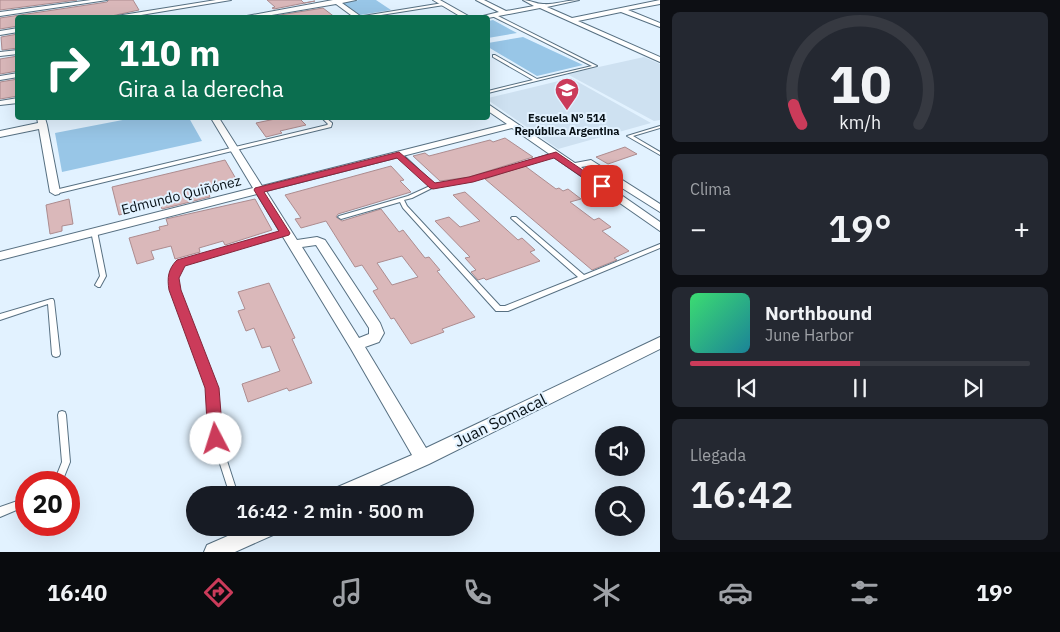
<!DOCTYPE html>
<html lang="es">
<head>
<meta charset="utf-8">
<style>
  body { margin:0; font-family:"IBM Plex Sans",sans-serif; background:#242831; color:#f1f3f6; height:100vh; display:flex; flex-direction:column; font-size:19px; white-space:nowrap }
  * { box-sizing:border-box; margin:0 }
  p { font-size:16px; color:#9ea1a6 }
  .icon { flex:none; width:28px; height:28px; fill:none; stroke:currentColor; stroke-width:2; stroke-linecap:round; stroke-linejoin:round }
  .map { position:relative; flex:1; overflow:hidden }
  .sheet { display:flex; flex-direction:column; gap:12px; padding:12px; background:#0d0f14; width:400px }
  .sheet>* { flex:none }
  .banner { position:absolute; left:15px; top:15px; width:475px; height:105px; border-radius:5px; box-shadow:0 5px 20px #0002; background:#0b6e4f; color:#fff; overflow:hidden }
  .fabs { position:absolute; left:595px; top:426px; display:grid; gap:10px }
  .fabs a { display:grid; place-items:center; width:50px; height:50px; border-radius:50%; background:#171b24; box-shadow:0 5px 20px #0002; font-size:25px }
  .speed { position:absolute; left:15px; top:471px; display:flex; gap:10px; font-size:25px; font-weight:700; text-align:center }
  .speed>* { display:grid; place-content:center; width:65px; height:65px; border-radius:50%; background:#171b24; box-shadow:0 5px 20px #0002; line-height:1 }
  .speed .limit { border:8px solid #d22; background:#fff; color:#111 }
  .pin { position:absolute; display:grid; place-items:center; width:42px; height:42px; color:#fff; margin:-21px; border-radius:10px; box-shadow:0 2px 8px #0006 }
  .me { position:absolute; width:55px; margin:-28px; rotate:355deg; stroke-linejoin:round; filter:drop-shadow(0 0 4px #0008) }
  .turn { display:flex; align-items:center; gap:18px; height:105px; padding:0 20px; font-size:22px }
  .turn .icon { width:65px; height:65px; stroke-width:2.5 }
  .turn b { display:block; font-size:35px; line-height:42px }
  .big { font-size:38px; font-weight:600; line-height:1.1 }
  .sheet .tile { flex:1; display:flex; flex-direction:column; justify-content:center; gap:8px; min-width:0; padding:0 18px; border-radius:8px; background:#242831 }
  .sheet .dial { align-items:center; gap:0 }
  .dial svg { height:130px; overflow:visible; fill:none; stroke:#363941; stroke-width:7; stroke-linecap:round; text-anchor:middle }
  .dial text { fill:#f1f3f6; stroke:none }
  .song { display:flex; align-items:center; gap:15px }
  .cover { width:60px; height:60px; border-radius:8px; background:linear-gradient(135deg,hsl(140 70% 55%),hsl(190 70% 35%)) }
  .played { height:5px; border-radius:2px; background:linear-gradient(90deg,#cb3b5a 50%,#363941 50%) }
  .keys { display:flex; justify-content:space-around; direction:ltr }
  .heat { display:flex; justify-content:space-between; align-items:center; font-size:28px; direction:ltr }
  .trip { position:absolute; left:186px; top:486px; width:288px; height:50px; border-radius:25px; background:#171b24; box-shadow:0 5px 20px #0002; font-weight:600; line-height:50px; text-align:center }
  .menu { display:flex; height:80px; justify-content:space-around; align-items:center; background:#090b0e; color:#9ea1a6 }
  .menu .icon { width:35px; height:35px }
  .menu .active { color:#cb3b5a }
  .menu b { font-size:22px; color:#f1f3f6 }
  main { display:flex; flex:1; min-height:0 }
  .map>svg:first-child { display:block }
  .built { fill:#cee1f1 }
  .green { fill:#98c6e7 }
  .building { fill:#dab8ba; stroke:#ad8c8f; fill-rule:evenodd }
  .lines { fill:none; stroke-linecap:round; stroke-linejoin:round }
  .service-casing { stroke:#577082; stroke-width:2 }
  .minor-casing { stroke:#577082; stroke-width:2 }
  .service { fill:#fff; fill-rule:evenodd }
  .minor { fill:#fff; fill-rule:evenodd }
  .route { fill:#cb3b5a; stroke:#84263a }
  .labels { text-anchor:middle; dominant-baseline:central; stroke-width:4; stroke-linejoin:round; paint-order:stroke }
  .far-poi-label { font-size:11px; font-weight:bold; fill:#071016; stroke:#e2f2ff }
  .street-label { font-size:14px; fill:#071016; stroke:#e2f2ff }
  .near-street-label { font-size:16px; fill:#071016; stroke:#e2f2ff }
</style>
</head>
<body>
<main>
<div class="map">
<svg width="660" height="552" viewBox="0 0 660 552">
  <rect width="100%" height="100%" fill="#e2f2ff"/>
  <path class="built" d="M644 57 660 64V120L654 121 567 74Z
    M571 78 651 123 558 149 488 100V98Z"/>
  <path class="green" d="M359 0H376L391 10 360 15 342 3Z
    M493 20 517 33 488 38V21Z
    M523 37 583 65 537 76 488 47V43Z
    M133 118H189L202 141 62 172 55 133Z"/>
  <path class="building" d="M0 0H77L0 10Z
    M109 0H133L139 10 102 18H18V26L0 29V18L107 2Z
    M267 0H301L304 3 315 1 274 9 272 8 275 7Z
    M323 8 336 18H275L274 16Z
    M18 34V48L2 50 1 37Z
    M18 56V71L0 74V59Z
    M18 79V96L0 99V82Z
    M280 118H299L306 125 280 131 282 133 266 137 256 123Z
    M505 138 533 157 469 177 440 181 413 156 425 153 429 156 490 140 493 142Z
    M625 147 637 154 608 164 596 157Z
    M225 160 239 184 208 192 210 197 162 209 160 205 119 215 112 187Z
    M391 166 404 180 400 181 411 192 338 214 336 217 342 221 381 209 399 232 403 230 425 258 429 257 440 270 437 271 475 317 442 329 444 332 411 344 394 318 391 319 373 291 378 289 362 265 355 267 326 221 301 228 295 219 301 218 285 195ZM402 256 418 277 392 285 377 263Z
    M525 166 556 189 559 188 563 191 568 189 581 199 570 202 594 220 599 218 611 227 602 231 629 251 614 258 617 260 592 270 485 179Z
    M465 192 518 240 522 238 535 250 530 252 540 261 486 280 484 278 478 280 471 272 476 270 465 258 470 257 435 221 449 217 460 227 480 221 453 195Z
    M69 199 73 224 62 226V231L50 234 46 205Z
    M255 199 272 230 225 245 223 241 199 248 200 252 175 259 171 246 151 251 154 259 137 264 129 238 160 230 159 227 168 225 166 219Z
    M269 283 295 338 292 339 312 383 289 391 287 388 248 402 242 384 280 371 270 346 262 348 254 328 246 331 238 311 245 309 238 292Z"/>
  <g class="lines">
    <defs>
      <path id="service" d="M443 3 444 5 362 18 357 17Z
        M492 14H494L597 66 488 93V91L533 80 493 57V55H495L537 79 592 66 492 16Z
        M322 118H326L332 123V124L331 127 55 194 52 192 55 190 327 125 328 124Z
        M660 126V128L633 136 660 152V155L627 136Z
        M397 153H401L434 184 469 179 554 153H556L558 154 472 181 434 187 412 198 404 200 407 206 500 306H505L578 277 512 219 511 218 512 217H516L584 275 660 244V248L508 311H496L403 208 400 202 341 219 338 217 339 216 408 196 430 186 397 155Z
        M94 229 97 231 106 276 100 287H98L95 285 100 276 91 231Z
        M285 231 287 232 288 233 287 234 183 264C176 272 177 280 178 290L216 389 220 439 238 495H230L212 439 208 389 172 290C170 279 171 270 179 262Z
        M51 299H53L54 301 60 354 59 356 56 357 53 356 52 354 48 304 0 320V314Z
        M62 411 65 412 66 415 70 462 62 482H54L62 462 58 415 59 412Z
        M26 498V506L0 517V507Z"/>
      <path id="minor" d="M91 0H107L0 16V12Z
        M216 0H231L123 18H104Z
        M333 0H356L342 3 363 18H355L336 4 254 18H236Z
        M433 0H440L472 18H463Z
        M476 0H484L506 11 534 6 523 0C530 0 536 4 543 4 554 5 567 0 579 0L547 7 572 18 660 0V4L628 10 660 23V27L621 12 578 21 660 57V62L540 8 488 18H475L499 12Z
        M18 28V32L0 35V31Z
        M18 50V54L0 56V52Z
        M18 73V77L0 80V76Z
        M18 98V103L0 105V101Z
        M488 104 575 163 591 160 660 204V212L587 166 581 167 660 222V231L512 128 266 191 297 240 317 237 325 240 380 323 384 333 379 342 365 347 426 448 660 337V349L429 464 359 495H330L333 489 412 455 351 349 257 194 0 260V252L253 188 211 118H219L262 186 507 124 488 111ZM316 245 369 328V334L359 338 302 247Z
        M37 118H45L47 125 60 192 59 194 55 195 50 192 39 129 0 137V131L38 123Z
        M246 528H275L273 535 235 552H204L207 545Z"/>
    </defs>
    <use href="#service" class="service-casing"/>
    <use href="#minor" class="minor-casing"/>
    <use href="#service" class="service"/>
    <use href="#minor" class="minor"/>
  </g>
  <path class="route" d="M399 152 435 183 469 177 556 152 606 186 602 189 598 188 554 158 473 182 433 189 430 188 397 158 264 192 290 233 289 235 185 266 179 278 181 290 219 388 223 439 221 444 216 446 210 444 208 439 205 388 169 290C167 278 168 269 177 260L279 231 254 190 255 188Z"/>
  <defs>
    <symbol id="school-pin" viewBox="-11 -11 22 30"><path d="M0 17L-7.5 6A9.5 9.5 0 1 1 7.5 6Z" fill="#cb3b5a" stroke="#e2f2ff"/><path d="M0-5L7-2L0 1L-7-2ZM-4 1L0 2.5L4 1V4Q0 6-4 4Z" fill="#fff"/></symbol>
  </defs>
  <g fill-rule="evenodd">
    <use href="#school-pin" x="553" y="76" width="28" height="38"/>
  </g>
  <g class="labels">
    <g class="far-poi-label">
      <text x="567" y="118">Escuela Nº 514<tspan x="567" dy="13">República Argentina</tspan></text>
    </g>
    <g class="street-label">
      <text transform="translate(181 195) rotate(-14)">Edmundo Quiñónez</text>
    </g>
    <g class="near-street-label">
      <text transform="translate(500 420) rotate(-26)">Juan Somacal</text>
    </g>
  </g>
</svg>
<div class="fabs">
<a><svg class="icon" aria-label="sound" viewBox="0 0 24 24"><path d="M4 9h4l5-4v14l-5-4H4zM17 9q2 3 0 6"/></svg></a>
<a><svg class="icon" aria-label="search" viewBox="0 0 24 24"><circle cx="10" cy="10" r="6"/><path d="M15 15l6 6"/></svg></a>
</div>
<div class="speed"><div class="limit">20</div></div>
<div class="pin" style="left:602px;top:186px;background:#d93025"><svg class="icon" aria-label="arrive" viewBox="0 0 24 24"><path d="M6 21V4h12l-3 4 3 4H6"/></svg></div>
<svg class="me" style="left:216px;top:439px" viewBox="-20 -20 40 40"><circle r="19" fill="#fff"/><path d="M0-13L10 11 0 6-10 11z" fill="#cb3b5a"/></svg>
<div class="trip">16:42 · 2 min · 500 m</div>
<div class="banner">
<div class="turn"><svg class="icon" aria-label="right" viewBox="0 0 24 24"><path d="M7 20v-9h11M14 6l5 5-5 5"/></svg><div><b>110 m</b>Gira a la derecha</div></div>
</div>
</div>
<section class="sheet">
<div class="tile dial"><svg viewBox="0 0 100 80">
<path d="M14 69A42 42 0 1 1 86 69"/>
<path d="M14 69A42 42 0 0 1 9 57" stroke="#cb3b5a"/>
<text x="50" y="56" font-size="32" font-weight="700">10</text>
<text x="50" y="72" font-size="11">km/h</text>
</svg></div>
<div class="tile"><p>Clima</p>
<div class="heat"><a>−</a><b class="big">19°</b><a>+</a></div>
</div>
<div class="tile">
<div class="song"><i class="cover"></i><div><b>Northbound</b><p>June Harbor</p></div></div>
<div class="played"></div>
<div class="keys"><svg class="icon" aria-label="previous" viewBox="0 0 24 24"><path d="M18 5L8 12l10 7zM5 5v14"/></svg><svg class="icon" aria-label="pause" viewBox="0 0 24 24"><path d="M8 5v14M16 5v14"/></svg><svg class="icon" aria-label="next" viewBox="0 0 24 24"><path d="M6 5l10 7-10 7zM19 5v14"/></svg></div>
</div>
<div class="tile"><p>Llegada</p><b class="big">16:42</b></div>
</section>
</main>
<nav class="menu">
<b>16:40</b>
<svg class="icon active" aria-label="directions" viewBox="0 0 24 24"><path d="M12 3l9 9-9 9-9-9zM9 14v-3h6M13 9l2 2-2 2"/></svg>
<svg class="icon" aria-label="music" viewBox="0 0 24 24"><path d="M9 18V5l10-2v13"/><circle cx="6" cy="18" r="3"/><circle cx="16" cy="16" r="3"/></svg>
<svg class="icon" aria-label="phone" viewBox="0 0 24 24"><path d="M5 4h4l2 5-3 2q2 4 5 5l2-3 5 2v4C11 20 4 13 5 4z"/></svg>
<svg class="icon" aria-label="climate" viewBox="0 0 24 24"><path d="M12 3v18M4 7l16 10M4 17L20 7"/></svg>
<svg class="icon" aria-label="car" viewBox="0 0 24 24"><path d="M5 17H2v-5l4-1 3-4h7l3 4 3 1v5h-3M9 17h6M6 11h13"/><circle cx="7" cy="17" r="2"/><circle cx="17" cy="17" r="2"/></svg>
<svg class="icon" aria-label="filters" viewBox="0 0 24 24"><path d="M4 7h16M4 17h16"/><circle cx="9" cy="7" r="2"/><circle cx="15" cy="17" r="2"/></svg>
<b>19°</b>
</nav>
</body>
</html>
